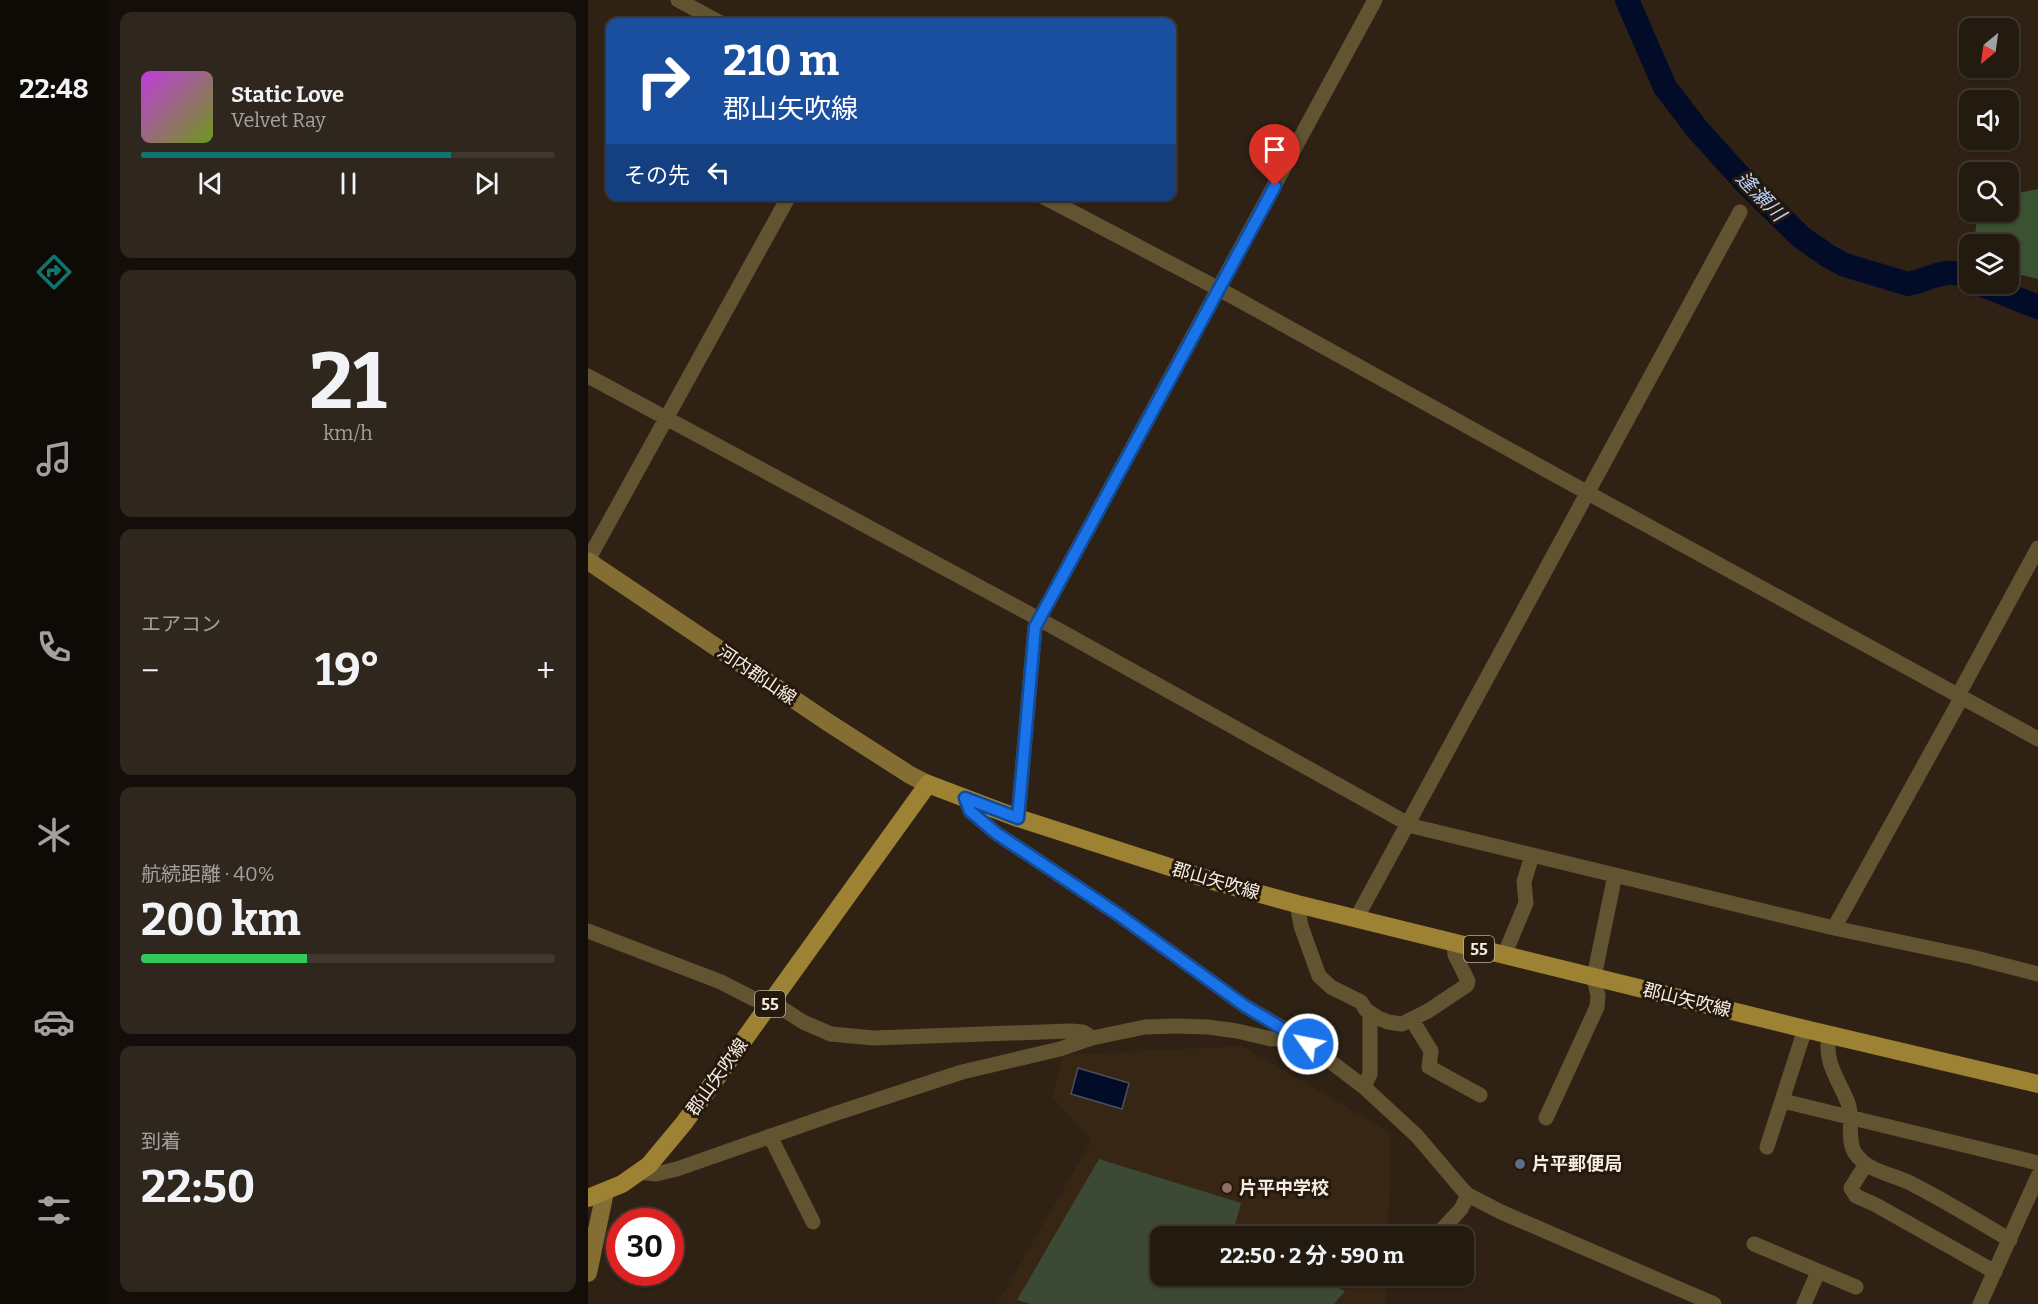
<!DOCTYPE html>
<html lang="ja">
<head>
<meta charset="utf-8">
<style>
  body { margin:0; font-family:Bitter,"Noto Sans JP",serif; background:#2f271e; color:#f1f3f6; height:100vh; display:flex; flex-direction:column; font-size:22px; white-space:nowrap }
  * { box-sizing:border-box; margin:0 }
  p { font-size:20px; color:#a3a19f }
  .icon { flex:none; width:33px; height:33px; fill:none; stroke:currentColor; stroke-width:2; stroke-linecap:round; stroke-linejoin:round }
  .map { position:relative; flex:1; overflow:hidden }
  .drawer { display:flex; flex-direction:column; gap:12px; padding:12px; background:#130e09; width:480px }
  .drawer>* { flex:none }
  .banner { position:absolute; left:18px; top:18px; width:570px; height:183px; border-radius:12px; box-shadow:0 2px 4px #0004,0 0 0 2px #403830; background:#1a4fa0; color:#fff; overflow:hidden }
  .needle { width:39px; rotate:209deg }
  .buttons { position:absolute; left:1371px; top:18px; display:grid; gap:12px }
  .buttons a { display:grid; place-items:center; width:60px; height:60px; border-radius:12px; background:#231a10; box-shadow:0 2px 4px #0004,0 0 0 2px #403830; font-size:30px }
  .speed { position:absolute; left:18px; top:1208px; display:flex; gap:12px; font-size:30px; font-weight:700; text-align:center }
  .speed>* { display:grid; place-content:center; width:78px; height:78px; border-radius:50%; background:#231a10; box-shadow:0 2px 4px #0004,0 0 0 2px #403830; line-height:1 }
  .speed .limit { border:9px solid #d22; background:#fff; color:#111 }
  .pin { position:absolute; display:grid; place-items:center; width:51px; height:51px; color:#fff; margin:-62px -26px; border-radius:50% 50% 50% 0; rotate:-45deg; box-shadow:0 0 6px #0007 }
  .pin .icon { rotate:45deg }
  .me { position:absolute; width:66px; margin:-33px; rotate:303deg; stroke-linejoin:round; filter:drop-shadow(0 0 4px #0008) }
  .turn { display:flex; align-items:center; gap:21px; height:126px; padding:0 18px; font-size:27px }
  .turn .icon { width:78px; height:78px; stroke-width:2.5 }
  .turn b { display:block; font-size:42px; line-height:51px }
  .then { display:flex; align-items:center; height:57px; padding:0 18px; background:#0003; gap:12px; font-size:22px }
  .big { font-size:45px; font-weight:700; line-height:1.1 }
  .drawer .widget { flex:1; display:flex; flex-direction:column; justify-content:center; gap:9px; min-width:0; padding:0 21px; border-radius:12px; background:#2f271e }
  .drawer .dial { align-items:center; gap:0 }
  .dial b { font-size:78px; line-height:1 }
  .song { display:flex; align-items:center; gap:18px }
  .cover { width:72px; height:72px; border-radius:9px; background:linear-gradient(135deg,hsl(290 70% 55%),hsl(80 70% 35%)) }
  .played { height:6px; border-radius:3px; background:linear-gradient(90deg,#0f766e 75%,#403830 75%) }
  .keys { display:flex; justify-content:space-around; direction:ltr }
  .heat { display:flex; justify-content:space-between; align-items:center; font-size:33px; direction:ltr }
  .charge { height:9px; border-radius:4px; background:linear-gradient(90deg,#34c759 40%,#403830 0) }
  .trip { position:absolute; left:562px; top:1226px; width:324px; height:60px; border-radius:12px; background:#231a10; box-shadow:0 2px 4px #0004,0 0 0 2px #403830; font-weight:700; line-height:60px; text-align:center }
  main { display:flex; flex:1; min-height:0 }
  .menu { display:flex; flex-direction:column; width:108px; justify-content:space-around; align-items:center; background:#0e0a06; color:#a3a19f }
  .menu .icon { width:42px; height:42px }
  .menu .selected { color:#0f766e }
  .menu b { font-size:27px; color:#f1f3f6 }
  .map>svg:first-child { display:block }
  .built { fill:#382614 }
  .green { fill:#3c4a35 }
  .forest { fill:#3a5230 }
  .water { fill:#020c29; stroke:#4b5061; stroke-width:1.5 }
  .lines { fill:none; stroke-linecap:round; stroke-linejoin:round }
  .river { stroke:#020c29; stroke-width:24 }
  .street { stroke:#625431; stroke-width:15 }
  .secondary { stroke:#846e33; stroke-width:18 }
  .primary { stroke:#9e8233; stroke-width:18 }
  .route-casing { stroke:#114b97; stroke-width:15 }
  .route { stroke:#1a73e8; stroke-width:10 }
  .service-dot { fill:#5c6f8a; stroke:#25190c; stroke-width:2 }
  .education-dot { fill:#8d6e63; stroke:#25190c; stroke-width:2 }
  .labels { text-anchor:middle; dominant-baseline:central; stroke-width:6; stroke-linejoin:round; paint-order:stroke }
  .shield { fill:#25190c; stroke:#b7ada4; stroke-width:1.5 }
  .shield-label { font-size:16px; font-weight:bold; fill:#f6ede5 }
  .street-label { font-size:18px; fill:#f6ede5; stroke:#25190c }
  .poi-label { font-size:18px; font-weight:bold; fill:#f6ede5; stroke:#25190c; text-anchor:start }
  .water-label { font-size:20px; font-style:italic; fill:#b5cfff; stroke:#25190c }
</style>
</head>
<body>
<main>
<nav class="menu">
<b>22:48</b>
<svg class="icon selected" aria-label="directions" viewBox="0 0 24 24"><path d="M12 3l9 9-9 9-9-9zM9 14v-3h6M13 9l2 2-2 2"/></svg>
<svg class="icon" aria-label="music" viewBox="0 0 24 24"><path d="M9 18V5l10-2v13"/><circle cx="6" cy="18" r="3"/><circle cx="16" cy="16" r="3"/></svg>
<svg class="icon" aria-label="phone" viewBox="0 0 24 24"><path d="M5 4h4l2 5-3 2q2 4 5 5l2-3 5 2v4C11 20 4 13 5 4z"/></svg>
<svg class="icon" aria-label="climate" viewBox="0 0 24 24"><path d="M12 3v18M4 7l16 10M4 17L20 7"/></svg>
<svg class="icon" aria-label="car" viewBox="0 0 24 24"><path d="M5 17H2v-5l4-1 3-4h7l3 4 3 1v5h-3M9 17h6M6 11h13"/><circle cx="7" cy="17" r="2"/><circle cx="17" cy="17" r="2"/></svg>
<svg class="icon" aria-label="filters" viewBox="0 0 24 24"><path d="M4 7h16M4 17h16"/><circle cx="9" cy="7" r="2"/><circle cx="15" cy="17" r="2"/></svg>
</nav>
<section class="drawer">
<div class="widget">
<div class="song"><i class="cover"></i><div><b>Static Love</b><p>Velvet Ray</p></div></div>
<div class="played"></div>
<div class="keys"><svg class="icon" aria-label="previous" viewBox="0 0 24 24"><path d="M18 5L8 12l10 7zM5 5v14"/></svg><svg class="icon" aria-label="pause" viewBox="0 0 24 24"><path d="M8 5v14M16 5v14"/></svg><svg class="icon" aria-label="next" viewBox="0 0 24 24"><path d="M6 5l10 7-10 7zM19 5v14"/></svg></div>
</div>
<div class="widget dial"><b>21</b><p>km/h</p></div>
<div class="widget"><p>エアコン</p>
<div class="heat"><a>−</a><b class="big">19°</b><a>+</a></div>
</div>
<div class="widget"><p>航続距離 · 40%</p><b class="big">200 km</b><div class="charge"></div></div>
<div class="widget"><p>到着</p><b class="big">22:50</b></div>
</section>
<div class="map">
<svg width="1450" height="1304" viewBox="0 0 1450 1304">
  <rect width="100%" height="100%" fill="#2f2215"/>
  <path class="built" d="M654 1046 803 1133 800 1236H573V1275H798L797 1304H409L504 1140 464 1097 475 1055Z"/>
  <path class="green" d="M511 1159 653 1203 644 1236H573V1275H724L757 1291 746 1304H443L429 1300Z"/>
  <path class="forest" d="M1450 189V279L1426 273 1421 270 1420 244H1394L1387 235 1390 212H1420L1421 195Z"/>
  <path class="water" d="M490 1068 541 1083 534 1109 483 1094Z"/>
  <g class="lines">
    <path class="river" d="M1039 0 1077 87 1109 129 1157 182 1213 237 1240 256 1257 265 1320 284C1343 280 1357 265 1382 278
      M1392 284 1450 307"/>
    <path class="street" d="M90 0 131 22
      M454 196 631 289 1000 493 1450 739
      M0 376 451 619 824 826 1246 928 1384 957 1450 974
      M0 560 201 196
      M377 798 382 811 408 833 531 915 657 1006 710 1037 776 1087 829 1136 874 1189 880 1195 913 1212 1126 1304
      M430 818 447 627 787 0
      M709 904 713 926 731 976 743 987 773 1002 778 1010 790 1018 800 1022 814 1024 840 1011 879 985 880 981 867 955 866 943
      M768 919 1152 212
      M1246 928 1371 702 1373 690 1450 548
      M0 931 133 982 166 999 192 1007 215 1022 243 1034 286 1038 482 1031 495 1032 504 1038
      M918 955 920 946 938 903 936 882 944 855
      M824 1020 843 1051 841 1067 892 1095
      M1241 1035C1236 1063 1250 1078 1260 1103 1266 1118 1258 1139 1267 1153 1280 1173 1307 1174 1326 1185 1359 1202 1390 1221 1422 1240
      M776 1087 782 1074V1013
      M1195 1101 1450 1163
      M958 1118 1009 1007 1010 996 1006 977 1027 875
      M182 1136 225 1222
      M1179 1147 1217 1029
      M1278 1164 1263 1188 1268 1196 1288 1205 1407 1272
      M51 1172 68 1174 89 1169 249 1113 374 1072 472 1049 504 1038 557 1027 588 1026 620 1027 649 1031 683 1039 710 1037
      M848 1236 873 1209 880 1195
      M1166 1244 1268 1287
      M1216 1304 1230 1272
      M1392 1304 1450 1176"/>
    <path class="secondary" d="M0 561 241 723 322 775 340 784
      M0 1273 17 1192"/>
    <path class="primary" d="M0 1198 34 1184 61 1165 96 1123 340 784 430 818 625 881 709 904 1217 1029 1450 1084"/>
  </g>
  <g class="lines">
    <defs>
      <path id="route" d="M687 186 447 627 430 818 377 798 382 811 408 833 531 915 657 1006 720 1044"/>
    </defs>
    <use href="#route" class="route-casing"/>
    <use href="#route" class="route"/>
  </g>
  <circle class="service-dot" cx="932" cy="1164" r="6"/>
  <circle class="education-dot" cx="639" cy="1188" r="6"/>
  <g class="labels">
    <g class="shield">
      <rect x="876" y="936" width="30" height="26" rx="4.5"/>
      <rect x="167" y="991" width="30" height="26" rx="4.5"/>
    </g>
    <g class="shield-label">
      <text x="891" y="949">55</text>
      <text x="182" y="1004">55</text>
    </g>
    <g class="street-label">
      <text transform="translate(169 675) rotate(34)">河内郡山線</text>
      <text transform="translate(628 881) rotate(16)">郡山矢吹線</text>
      <text transform="translate(1099 1000) rotate(14)">郡山矢吹線</text>
      <text transform="translate(129 1077) rotate(-54)">郡山矢吹線</text>
    </g>
    <g class="poi-label">
      <text x="944" y="1164">片平郵便局</text>
      <text x="651" y="1188">片平中学校</text>
    </g>
    <g class="water-label">
      <text transform="translate(1173 196) rotate(46)">逢瀬川</text>
    </g>
  </g>
</svg>
<div class="buttons">
<a><svg class="needle" viewBox="-14 -14 28 28"><path d="M0-13l5 13h-10z" fill="#e53935"/><path d="M0 13l5-13h-10z" fill="#a3a19f"/></svg></a>
<a><svg class="icon" aria-label="sound" viewBox="0 0 24 24"><path d="M4 9h4l5-4v14l-5-4H4zM17 9q2 3 0 6"/></svg></a>
<a><svg class="icon" aria-label="search" viewBox="0 0 24 24"><circle cx="10" cy="10" r="6"/><path d="M15 15l6 6"/></svg></a>
<a><svg class="icon" aria-label="layers" viewBox="0 0 24 24"><path d="M12 4l9 5-9 5-9-5zM3 14l9 5 9-5"/></svg></a>
</div>
<div class="speed"><div class="limit">30</div></div>
<div class="pin" style="left:687px;top:186px;background:#d93025"><svg class="icon" aria-label="arrive" viewBox="0 0 24 24"><path d="M6 21V4h12l-3 4 3 4H6"/></svg></div>
<svg class="me" style="left:720px;top:1044px" viewBox="-20 -20 40 40"><circle r="17" fill="#1a73e8" stroke="#fff" stroke-width="3"/><path d="M0-11L8 9 0 5-8 9z" fill="#fff"/></svg>
<div class="trip">22:50 · 2 分 · 590 m</div>
<div class="banner">
<div class="turn"><svg class="icon" aria-label="right" viewBox="0 0 24 24"><path d="M7 20v-9h11M14 6l5 5-5 5"/></svg><div><b>210 m</b>郡山矢吹線</div></div>
<div class="then">その先<svg class="icon" aria-label="left" viewBox="0 0 24 24"><path d="M17 20v-9H6M10 6l-5 5 5 5"/></svg></div>
</div>
</div>
</main>
</body>
</html>
